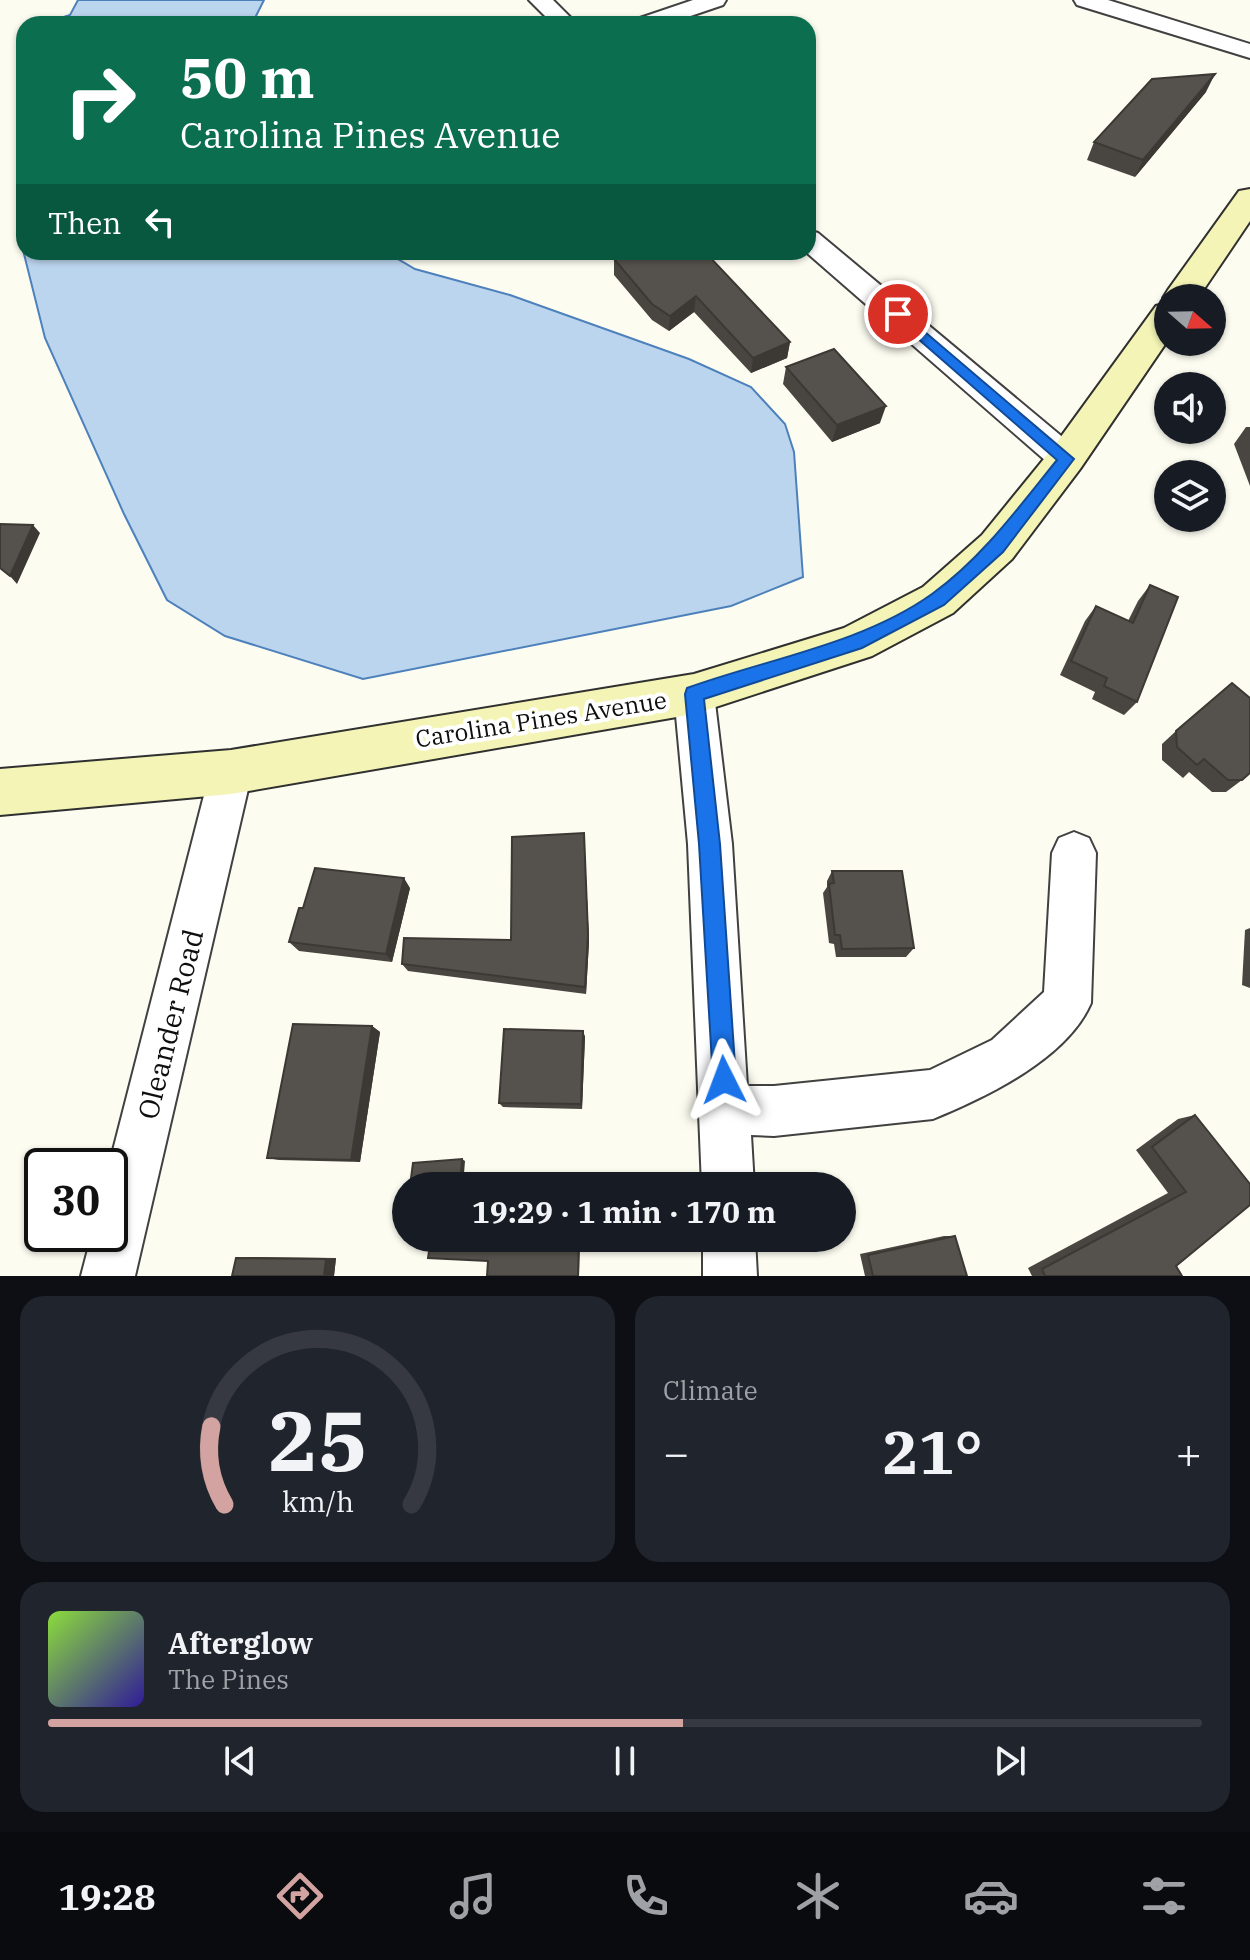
<!DOCTYPE html>
<html lang="en">
<head>
<meta charset="utf-8">
<style>
  body { margin:0; font-family:"IBM Plex Serif",serif; background:#20242c; color:#f1f3f6; height:100vh; display:flex; flex-direction:column; font-size:30px; white-space:nowrap }
  * { box-sizing:border-box; margin:0 }
  p { font-size:26px; color:#9ea1a6 }
  .icon { flex:none; width:44px; height:44px; fill:none; stroke:currentColor; stroke-width:2; stroke-linecap:round; stroke-linejoin:round }
  .map { position:relative; height:1276px; overflow:hidden }
  .sheet { display:flex; flex-direction:column; gap:20px; padding:20px; background:#0d0f14; flex:1 }
  .sheet>* { flex:none }
  .hud { position:absolute; left:16px; top:16px; width:800px; height:244px; border-radius:24px; box-shadow:0 2px 6px #0004; background:#0b6e4f; color:#fff; overflow:hidden }
  .needle { width:52px; rotate:110deg }
  .controls { position:absolute; left:1154px; top:284px; display:grid; gap:16px }
  .controls a { display:grid; place-items:center; width:72px; height:72px; border-radius:50%; background:#171b24; box-shadow:0 2px 6px #0004; font-size:40px }
  .speed { position:absolute; left:24px; top:1148px; display:flex; gap:16px; font-size:40px; font-weight:700; text-align:center }
  .speed>* { display:grid; place-content:center; width:104px; height:104px; border-radius:50%; background:#171b24; box-shadow:0 2px 6px #0004; line-height:1 }
  .speed .limit { border:4px solid #111; border-radius:12px; background:#fff; color:#111 }
  .pin { position:absolute; display:grid; place-items:center; width:68px; height:68px; color:#fff; margin:-34px; border:4px solid #fff; border-radius:50%; box-shadow:0 2px 8px #0007 }
  .me { position:absolute; width:88px; margin:-44px; rotate:357deg; stroke-linejoin:round; filter:drop-shadow(0 0 6px #0008) }
  .turn { display:flex; align-items:center; gap:28px; height:168px; padding:0 32px; font-size:36px }
  .turn .icon { width:104px; height:104px; stroke-width:2.5 }
  .turn b { display:block; font-size:56px; line-height:68px }
  .then { display:flex; align-items:center; height:76px; padding:0 32px; background:#0003; gap:16px; font-size:30px }
  .big { font-size:60px; font-weight:800; line-height:1.1 }
  .sheet .tile { flex:1; display:flex; flex-direction:column; justify-content:center; gap:12px; min-width:0; padding:0 28px; border-radius:24px; background:#20242c }
  .sheet .dial { align-items:center; gap:0 }
  .dial svg { height:208px; overflow:visible; fill:none; stroke:#363941; stroke-width:7; stroke-linecap:round; text-anchor:middle }
  .dial text { fill:#f1f3f6; stroke:none }
  .song { display:flex; align-items:center; gap:24px }
  .cover { width:96px; height:96px; border-radius:12px; background:linear-gradient(135deg,hsl(90 70% 55%),hsl(250 70% 35%)) }
  .played { height:8px; border-radius:4px; background:linear-gradient(90deg,#d2a3a0 55%,#363941 55%) }
  .keys { display:flex; justify-content:space-around; direction:ltr }
  .heat { display:flex; justify-content:space-between; align-items:center; font-size:44px; direction:ltr }
  .sheet .tiles { flex:1; display:grid; gap:20px; grid-template-columns:1fr 1fr }
  .tile:last-child { grid-column:span 2 }
  .trip { position:absolute; left:392px; top:1172px; width:464px; height:80px; border-radius:40px; background:#171b24; box-shadow:0 2px 6px #0004; font-weight:800; line-height:80px; text-align:center }
  .dock { display:flex; height:128px; justify-content:space-around; align-items:center; background:#090b0e; color:#9ea1a6 }
  .dock .icon { width:56px; height:56px }
  .dock .current { color:#d2a3a0 }
  .dock b { font-size:36px; color:#f1f3f6 }
  .map>svg:first-child { display:block }
  .water { fill:#bcd5ee; stroke:#4d81bb; stroke-width:2 }
  .lines { fill:none; stroke-linecap:round; stroke-linejoin:round }
  .street-casing { stroke:#414141; stroke-width:4 }
  .secondary-casing { stroke:#303030; stroke-width:4 }
  .street { fill:#fff; fill-rule:evenodd }
  .secondary { fill:#f3f4b5; fill-rule:evenodd }
  .wall { fill:#494641 }
  .shaded-wall { fill:#3c3935 }
  .building { fill:#55514c; stroke:#3c3935; stroke-width:2 }
  .route { fill:#1a73e8; stroke:#114b97; stroke-width:2 }
  .labels { text-anchor:middle; dominant-baseline:central; stroke-width:8; stroke-linejoin:round; paint-order:stroke }
  .street-label { font-size:24px; fill:#0e0e0e; stroke:#fff }
  .near-street-label { font-size:28px; fill:#0e0e0e; stroke:#fff }
</style>
</head>
<body>
<div class="map">
<svg width="1250" height="1276" viewBox="0 0 1250 1276">
  <rect width="100%" height="100%" fill="#fdfcf1"/>
  <path class="water" d="M78 0H264L252 24H41L70 15Z
    M24 188V252H386L415 269 510 295 689 359 751 387 785 424 794 452 803 577 731 606 363 679 225 636 167 600 124 514 45 338 21 242 18 213Z"/>
  <g class="lines">
    <defs>
      <path id="street" d="M529 0H553L577 24H553Z
        M693 0H726L723 5 667 24H634L637 19Z
        M1074 0H1108L1250 44V58L1077 5Z
        M808 230 818 233 1078 450 1083 459 1078 468 1066 472 1054 468 806 252Z
        M694 677 708 682 714 694 732 844 747 1086H774L930 1070 992 1040 1044 992 1052 853 1059 838 1074 832 1089 838 1096 853 1091 1003C1067 1059 986 1097 933 1119L774 1136 751 1135 754 1186H702L688 844 674 694 680 682Z
        M231 753 246 759 252 772 135 1276H81L92 1234H110L109 1166 210 772 216 759Z
        M703 1238H755L757 1276H703Z"/>
      <path id="secondary" d="M1250 189V221L1198 298H1168V340L1080 469 1012 559 953 613 872 656 694 714 231 794 0 815V769L231 750 694 674 844 628 923 587 982 535 1052 449 1156 306 1166 303 1163 298 1168 290 1239 191Z"/>
    </defs>
    <use href="#street" class="street-casing"/>
    <use href="#secondary" class="secondary-casing"/>
    <use href="#street" class="street"/>
    <use href="#secondary" class="secondary"/>
  </g>
  <path class="wall" d="M1206 92 1135 177 1087 160 1094 142Z
    M634 252 790 342 787 358 751 373 694 312 669 331 652 320 614 275V259Z
    M786 367 880 423 832 442 783 384Z
    M1246 427H1250V486L1234 444Z
    M1150 585 1137 702 1124 715 1092 699 1095 692 1060 675 1085 621 1096 606 1128 621 1138 601Z
    M1176 731 1242 780 1226 792H1212L1189 772 1183 778 1162 760V744Z
    M584 833 589 942 586 994 408 971 402 964 511 940Z
    M832 871 914 948 906 957H836L834 944 829 943 823 893 827 887V881Z
    M410 888 392 962 299 951 289 942 303 908Z
    M1250 928V988L1242 985 1245 930Z
    M372 1026 380 1032 360 1162 279 1160 267 1158Z
    M583 1031 585 1037 582 1109 503 1107 499 1103Z
    M1195 1115 1250 1184 1176 1266 1182 1276H1032L1028 1268 1168 1193 1136 1150 1178 1119Z
    M944 1236H955L967 1276H865L860 1254Z
    M249 1257 336 1258 334 1276 236 1258Z"/>
  <path class="shaded-wall" d="M1215 74 1206 92 1135 177 1143 160Z
    M696 296 694 312 669 331 670 316Z
    M790 342 787 358 751 373 753 358Z
    M886 406 880 423 832 442 837 425Z
    M33 525 40 533 17 584 10 576Z
    M584 833 589 942 586 994 585 987Z
    M404 878 410 888 392 962 386 954Z
    M372 1026 380 1032 360 1162 351 1160Z
    M583 1031 585 1037 582 1109 581 1104Z
    M462 1159 465 1161 463 1186H460Z
    M579 1238H580L579 1276H578Z
    M336 1258 334 1276H324L326 1259Z"/>
  <path class="building" d="M1215 74 1143 160 1094 142 1152 79Z
    M634 252H705L790 342 753 358 696 296 670 316 652 304 614 259Z
    M834 349 886 406 837 425 786 367Z
    M0 524 33 525 10 576 0 568Z
    M1150 585 1178 597 1137 702 1104 686 1107 678 1071 661 1096 606 1133 623Z
    M1232 683 1250 698V773L1242 780H1228L1204 759 1197 765 1177 747 1176 731Z
    M584 833 588 934 585 987 402 964 404 938 511 940 512 837Z
    M315 868 404 878 386 954 289 942 299 908H303Z
    M832 871H902L914 948 842 949 840 935H835L829 884 834 883Z
    M293 1024 372 1026 351 1160 267 1158Z
    M504 1029 583 1031 581 1104 499 1103Z
    M1195 1115 1250 1184V1205L1176 1266 1182 1276H1045L1042 1269 1186 1192 1152 1147Z
    M462 1159 460 1186H410L413 1163Z
    M955 1236 967 1276H873L868 1255Z
    M431 1238H579L578 1276H487L488 1261 428 1258Z
    M236 1258 326 1259 324 1276H232Z"/>
  <path class="route" d="M898 309 1074 459 1003 552 944 605 862 648 704 699 720 844 736 1080 733 1088 724 1092 716 1088 713 1080 699 844 685 694 687 688C767 659 862 644 932 594 982 558 1019 507 1057 460L893 317V311Z"/>
  <g class="labels">
    <g class="street-label">
      <text transform="translate(541 719) rotate(-9)">Carolina Pines Avenue</text>
    </g>
    <g class="near-street-label">
      <text transform="translate(170 1024) rotate(-76)">Oleander Road</text>
    </g>
  </g>
</svg>
<div class="controls">
<a><svg class="needle" viewBox="-14 -14 28 28"><path d="M0-13l5 13h-10z" fill="#e53935"/><path d="M0 13l5-13h-10z" fill="#9ea1a6"/></svg></a>
<a><svg class="icon" aria-label="sound" viewBox="0 0 24 24"><path d="M4 9h4l5-4v14l-5-4H4zM17 9q2 3 0 6"/></svg></a>
<a><svg class="icon" aria-label="layers" viewBox="0 0 24 24"><path d="M12 4l9 5-9 5-9-5zM3 14l9 5 9-5"/></svg></a>
</div>
<div class="speed"><div class="limit">30</div></div>
<div class="pin" style="left:898px;top:314px;background:#d93025"><svg class="icon" aria-label="arrive" viewBox="0 0 24 24"><path d="M6 21V4h12l-3 4 3 4H6"/></svg></div>
<svg class="me" style="left:724px;top:1080px" viewBox="-20 -20 40 40"><path d="M0-17L14 15 0 8-14 15z" fill="#1a73e8" stroke="#fff" stroke-width="4"/></svg>
<div class="trip">19:29 · 1 min · 170 m</div>
<div class="hud">
<div class="turn"><svg class="icon" aria-label="right" viewBox="0 0 24 24"><path d="M7 20v-9h11M14 6l5 5-5 5"/></svg><div><b>50 m</b>Carolina Pines Avenue</div></div>
<div class="then">Then<svg class="icon" aria-label="left" viewBox="0 0 24 24"><path d="M17 20v-9H6M10 6l-5 5 5 5"/></svg></div>
</div>
</div>
<section class="sheet">
<div class="tiles">
<div class="tile dial"><svg viewBox="0 0 100 80">
<path d="M14 69A42 42 0 1 1 86 69"/>
<path d="M14 69A42 42 0 0 1 9 39" stroke="#d2a3a0"/>
<text x="50" y="56" font-size="32" font-weight="700">25</text>
<text x="50" y="72" font-size="11">km/h</text>
</svg></div>
<div class="tile"><p>Climate</p>
<div class="heat"><a>−</a><b class="big">21°</b><a>+</a></div>
</div>
<div class="tile">
<div class="song"><i class="cover"></i><div><b>Afterglow</b><p>The Pines</p></div></div>
<div class="played"></div>
<div class="keys"><svg class="icon" aria-label="previous" viewBox="0 0 24 24"><path d="M18 5L8 12l10 7zM5 5v14"/></svg><svg class="icon" aria-label="pause" viewBox="0 0 24 24"><path d="M8 5v14M16 5v14"/></svg><svg class="icon" aria-label="next" viewBox="0 0 24 24"><path d="M6 5l10 7-10 7zM19 5v14"/></svg></div>
</div>
</div>
</section>
<nav class="dock">
<b>19:28</b>
<svg class="icon current" aria-label="directions" viewBox="0 0 24 24"><path d="M12 3l9 9-9 9-9-9zM9 14v-3h6M13 9l2 2-2 2"/></svg>
<svg class="icon" aria-label="music" viewBox="0 0 24 24"><path d="M9 18V5l10-2v13"/><circle cx="6" cy="18" r="3"/><circle cx="16" cy="16" r="3"/></svg>
<svg class="icon" aria-label="phone" viewBox="0 0 24 24"><path d="M5 4h4l2 5-3 2q2 4 5 5l2-3 5 2v4C11 20 4 13 5 4z"/></svg>
<svg class="icon" aria-label="climate" viewBox="0 0 24 24"><path d="M12 3v18M4 7l16 10M4 17L20 7"/></svg>
<svg class="icon" aria-label="car" viewBox="0 0 24 24"><path d="M5 17H2v-5l4-1 3-4h7l3 4 3 1v5h-3M9 17h6M6 11h13"/><circle cx="7" cy="17" r="2"/><circle cx="17" cy="17" r="2"/></svg>
<svg class="icon" aria-label="filters" viewBox="0 0 24 24"><path d="M4 7h16M4 17h16"/><circle cx="9" cy="7" r="2"/><circle cx="15" cy="17" r="2"/></svg>
</nav>
</body>
</html>
